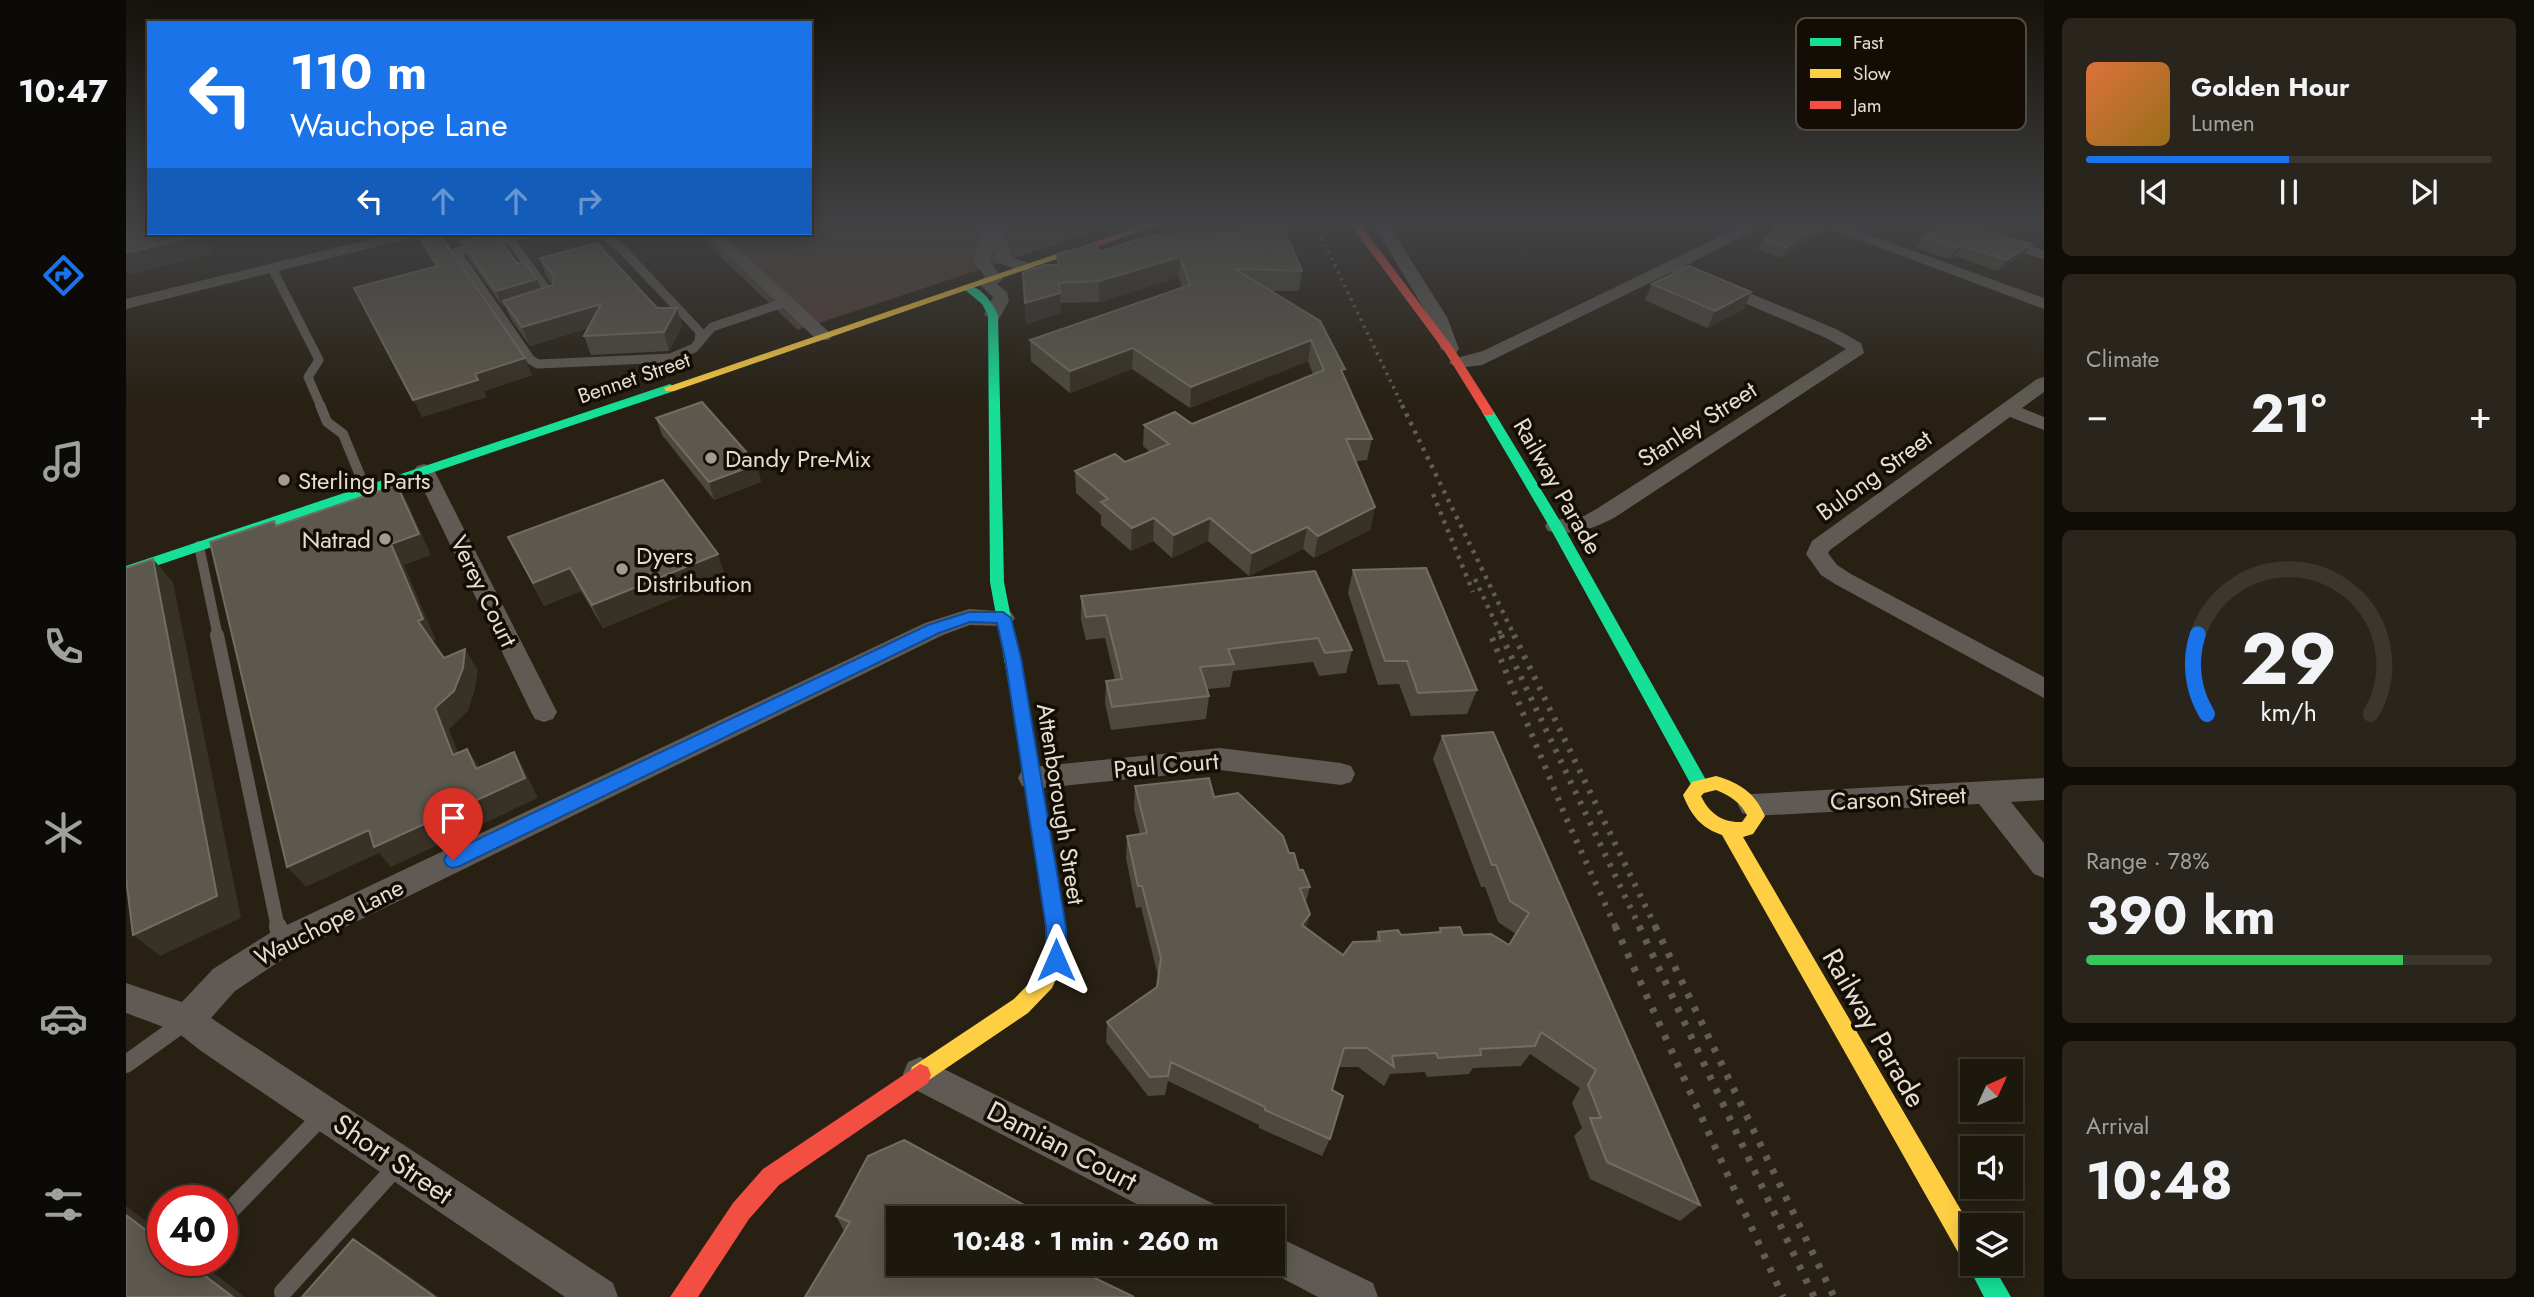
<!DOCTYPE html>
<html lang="en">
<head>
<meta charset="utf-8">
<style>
  body { margin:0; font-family:Jost,sans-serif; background:#2a251c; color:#f1f3f6; height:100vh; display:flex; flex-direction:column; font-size:26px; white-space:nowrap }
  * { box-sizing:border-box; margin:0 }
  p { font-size:23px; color:#a0a09e }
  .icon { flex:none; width:38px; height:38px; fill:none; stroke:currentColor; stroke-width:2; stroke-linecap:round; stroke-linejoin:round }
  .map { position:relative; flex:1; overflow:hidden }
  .details { display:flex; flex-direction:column; gap:18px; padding:18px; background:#100d08; width:490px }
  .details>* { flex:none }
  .banner { position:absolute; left:21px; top:21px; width:665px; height:214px; border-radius:0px; box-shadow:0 4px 18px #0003,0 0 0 2px #3b372e; background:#1a73e8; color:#fff; overflow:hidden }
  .needle { width:46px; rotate:45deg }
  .fabs { position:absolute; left:1834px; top:1059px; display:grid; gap:14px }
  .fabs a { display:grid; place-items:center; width:63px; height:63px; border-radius:0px; background:#1d180e; box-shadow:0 4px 18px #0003,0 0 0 2px #3b372e; font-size:35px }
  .speed { position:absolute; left:21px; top:1185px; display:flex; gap:14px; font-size:35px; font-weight:700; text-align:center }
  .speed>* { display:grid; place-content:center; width:91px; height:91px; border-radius:50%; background:#1d180e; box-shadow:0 4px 18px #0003,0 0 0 2px #3b372e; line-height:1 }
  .speed .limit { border:10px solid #d22; background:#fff; color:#111 }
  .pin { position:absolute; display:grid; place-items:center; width:60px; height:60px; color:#fff; margin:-72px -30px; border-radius:50% 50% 50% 0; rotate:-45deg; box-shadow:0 0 7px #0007 }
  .pin .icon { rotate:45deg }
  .me { position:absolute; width:77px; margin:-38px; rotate:0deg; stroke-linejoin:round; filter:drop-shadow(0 0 5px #0008) }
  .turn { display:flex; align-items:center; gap:24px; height:147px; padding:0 28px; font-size:32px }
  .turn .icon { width:91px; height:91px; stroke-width:2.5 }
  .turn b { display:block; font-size:49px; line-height:60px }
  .lanes { display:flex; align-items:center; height:66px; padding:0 28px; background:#0003; justify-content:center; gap:35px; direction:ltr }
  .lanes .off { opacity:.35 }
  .big { font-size:52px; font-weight:700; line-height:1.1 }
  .details .card { flex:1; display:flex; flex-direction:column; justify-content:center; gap:10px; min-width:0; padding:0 24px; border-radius:10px; background:#2a251c }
  .details .dial { align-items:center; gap:0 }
  .dial svg { height:182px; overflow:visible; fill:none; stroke:#3b372e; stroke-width:7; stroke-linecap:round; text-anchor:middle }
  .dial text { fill:#f1f3f6; stroke:none }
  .song { display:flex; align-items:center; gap:21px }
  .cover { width:84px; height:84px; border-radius:10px; background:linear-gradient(135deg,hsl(20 70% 55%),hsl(40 70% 35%)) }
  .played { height:7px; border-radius:4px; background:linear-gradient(90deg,#1a73e8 50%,#3b372e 50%) }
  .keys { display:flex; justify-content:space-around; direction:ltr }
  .heat { display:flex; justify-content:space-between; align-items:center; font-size:38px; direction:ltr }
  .charge { height:10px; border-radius:5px; background:linear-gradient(90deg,#34c759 78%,#3b372e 0) }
  .trip { position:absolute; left:760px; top:1206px; width:399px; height:70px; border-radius:0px; background:#1d180e; box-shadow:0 4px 18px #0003,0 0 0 2px #3b372e; font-weight:700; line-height:70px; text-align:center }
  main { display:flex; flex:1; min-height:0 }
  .tab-bar { display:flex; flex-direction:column; width:126px; justify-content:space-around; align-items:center; background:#0c0a06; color:#a0a09e }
  .tab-bar .icon { width:49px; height:49px }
  .tab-bar .selected { color:#1a73e8 }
  .tab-bar b { font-size:32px; color:#f1f3f6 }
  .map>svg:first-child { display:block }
  .green { fill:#523f37 }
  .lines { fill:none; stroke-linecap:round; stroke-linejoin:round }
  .lane-far3 { stroke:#5f5b54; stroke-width:9 }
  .lane-far2 { stroke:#5f5b54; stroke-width:10 }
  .lane-far1 { stroke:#5f5b54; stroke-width:14 }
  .lane { stroke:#5f5b54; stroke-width:18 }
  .street { fill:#5f5b54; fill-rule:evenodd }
  .fast { fill:#16e098; fill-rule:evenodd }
  .slow { fill:#ffcf43; fill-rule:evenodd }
  .jam { fill:#f24e42; fill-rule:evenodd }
  .rail-far3 { stroke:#615c54; stroke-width:3.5; stroke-dasharray:2.5 5; stroke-linecap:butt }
  .rail-far2 { stroke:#615c54; stroke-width:4.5; stroke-dasharray:3.5 6; stroke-linecap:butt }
  .rail-far1 { stroke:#615c54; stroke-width:6; stroke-dasharray:3.5 8; stroke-linecap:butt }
  .rail { stroke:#615c54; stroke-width:7; stroke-dasharray:5 10; stroke-linecap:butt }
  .wall { fill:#4c483d }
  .shaded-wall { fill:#373126 }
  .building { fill:#5d584d; stroke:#726d61; stroke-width:2 }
  .route { fill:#1a73e8; stroke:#114b97; stroke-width:2 }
  .poi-dot { fill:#a29b8e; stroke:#130d05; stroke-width:2.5 }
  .labels { text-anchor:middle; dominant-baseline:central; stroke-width:7; stroke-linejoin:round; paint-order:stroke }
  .far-street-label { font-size:21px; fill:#e5ddd0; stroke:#130d05 }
  .street-label { font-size:24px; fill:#e5ddd0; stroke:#130d05 }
  .poi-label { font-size:24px; fill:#e5ddd0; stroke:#130d05; text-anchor:start }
  .near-street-label { font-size:28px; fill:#e5ddd0; stroke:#130d05 }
  .key { fill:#130d05; stroke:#524b42; stroke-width:2 }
  .key-label { font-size:19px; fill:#e5ddd0 }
</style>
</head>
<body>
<main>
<nav class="tab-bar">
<b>10:47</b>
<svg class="icon selected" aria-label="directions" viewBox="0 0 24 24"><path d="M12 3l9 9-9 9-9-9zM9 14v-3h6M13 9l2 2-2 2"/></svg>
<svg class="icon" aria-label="music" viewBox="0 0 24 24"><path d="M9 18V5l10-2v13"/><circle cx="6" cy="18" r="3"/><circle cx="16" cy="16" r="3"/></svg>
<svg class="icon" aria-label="phone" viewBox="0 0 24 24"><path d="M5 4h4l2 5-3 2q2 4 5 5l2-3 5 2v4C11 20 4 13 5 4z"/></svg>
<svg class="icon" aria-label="climate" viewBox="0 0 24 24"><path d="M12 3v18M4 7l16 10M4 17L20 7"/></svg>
<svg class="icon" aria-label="car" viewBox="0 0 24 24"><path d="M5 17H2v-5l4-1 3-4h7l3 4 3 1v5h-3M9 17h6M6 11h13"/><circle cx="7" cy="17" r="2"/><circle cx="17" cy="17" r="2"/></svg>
<svg class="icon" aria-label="filters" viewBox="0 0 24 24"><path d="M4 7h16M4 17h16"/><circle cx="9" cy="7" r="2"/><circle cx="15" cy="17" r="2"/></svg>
</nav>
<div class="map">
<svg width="1918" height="1297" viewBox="0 0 1918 1297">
  <rect width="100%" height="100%" fill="#272013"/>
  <path class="green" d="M684 224H990L672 330 569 233H684Z"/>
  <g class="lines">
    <path class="lane-far3" d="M404 233 330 252 405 360 412 364 545 358 568 348 586 327 660 302
      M476 233 495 248 574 332 573 341
      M383 238 427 299
      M1885 244 1918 255
      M146 268 193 360 182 377 195 407"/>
    <path class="lane-far2" d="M194 405 201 422 217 434 240 490
      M73 546 92 637"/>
    <path class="lane-far1" d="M91 635 152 928"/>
    <path class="lane" d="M152 926 155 943
      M0 1064 60 1021
      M96 1219 198 1114
      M157 1292 272 1165"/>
    <path class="street" d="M858 224H875L885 257 907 265 909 268 901 273 872 263 867 250 864 262 877 279 871 284 881 292 883 301 873 319 867 320 858 315 867 297 851 282 859 277 848 262Z
      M1247 224H1262L1321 317 1333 349 1330 353 1324 354 1315 349 1303 317Z
      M1620 224H1640L1559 266 1710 329 1735 343 1738 353 1488 518C1469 528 1444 537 1422 531L1419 526 1422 521 1458 516 1472 508 1720 349 1698 337 1546 272 1356 365 1332 368 1323 363 1326 359 1357 351Z
      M1691 224H1713L1918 298V309Z
      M270 233H296L293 236 0 309V299Z
      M579 233H595L703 332 706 336 703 340H691Z
      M1918 377V392L1896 408 1918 417V430L1884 417 1704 550 1702 553 1711 565 1725 574 1918 677V698L1709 584 1695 575 1680 554 1686 541 1911 379Z
      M298 464 305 466 308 470 431 712 427 719 418 722 409 719 405 712 288 470 291 466Z
      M843 609 885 612 889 618 885 624 877 626 844 625 817 635 166 953 109 991 85 1018 487 1283 492 1297H439L75 1051 51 1032 0 1013V983L56 1002 87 969 144 933 799 623Z
      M1094 748 1215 763 1225 766 1229 774 1225 782 1215 785 1094 770 906 789 896 786 892 778 896 770 906 767Z
      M1918 778V800L1885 802 1918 843V878L1908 874 1853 804 1626 816 1616 813 1612 805 1616 797 1626 794Z
      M794 1057 1090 1205 1096 1218H1038L782 1086 777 1074 782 1062Z
      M1146 1234 1247 1283 1252 1297H1192L1133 1266 1131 1264H1146Z"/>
    <path class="fast" d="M838 285C854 284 866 302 872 315L878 582 906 725 904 730H892L890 725 864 582 862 315 856 304 838 289Z
      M544 384 550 388 548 391 0 576V566Z
      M1362 408 1368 412 1437 526 1580 780 1583 785 1580 790 1574 792 1568 790 1423 526 1356 412Z
      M1844 1255H1846V1264H1866L1885 1297H1858L1841 1264Z"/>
    <path class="slow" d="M942 250 951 252 548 391H540L538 388Z
      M898 719 904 720 906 725 940 927 938 962 926 988 902 1013 794 1086 786 1083 783 1075 786 1067 888 999 912 974 918 961 920 927 890 725 892 720Z
      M1590 776C1614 783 1629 793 1639 816L1627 834 1617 837 1846 1229 1848 1264 1837 1261 1596 835C1575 828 1565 815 1557 795L1566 782ZM1590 790C1603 795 1614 802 1621 815L1616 822C1596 823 1583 813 1575 796L1578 793Z"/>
    <path class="jam" d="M1019 224H1035L950 254 941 252Z
      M1224 224H1234L1328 349 1368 412 1366 415H1358L1319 352Z
      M794 1064 802 1067 805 1075 802 1083 653 1185 623 1219 572 1297H544L607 1203 637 1169Z"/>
    <path class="rail-far3" d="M1189 224 1277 407"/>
    <path class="rail-far2" d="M1276 405 1389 637
      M1307 494 1347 592
      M1349 579 1376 637"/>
    <path class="rail-far1" d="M1375 635 1514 928
      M1388 635 1530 928
      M1366 638 1441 820 1490 928"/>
    <path class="rail" d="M1489 926 1657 1297
      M1513 926 1688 1297
      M1529 926 1708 1297"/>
  </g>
  <path class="wall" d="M1117 224H1156L1176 271 1173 291H1144L1217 375 1246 439 1241 460 1230 461 1249 507 1244 530 1188 558 1177 549 1123 576 1082 541 1046 558 1027 541 1005 551 975 525V515L950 493 949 471 999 462 1024 452 1017 446 1018 425 1066 424 1187 374 1182 361 1064 408 1006 369 944 393 905 361 904 340 1056 287 1053 277 973 302 934 303 935 313 900 324 897 273 931 265V255L973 252 1116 233Z
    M1651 224H1703L1699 232 1655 258 1632 249 1637 239 1643 236 1647 227Z
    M1724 224H1752L1740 230Z
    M1797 237 1897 255 1872 271 1829 256 1824 259 1790 248Z
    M295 240 406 375 358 391 360 397 296 417 310 267 303 256Z
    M335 241 392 264 411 279 415 289 427 285 420 276 414 258 531 308H551L556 326 543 351 465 355 458 336 462 328 404 346 385 319 379 306 377 307 341 256Z
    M1526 284 1618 309 1581 328 1519 300Z
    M530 418 631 464 635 482 588 500 536 435Z
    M382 537 600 577 477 628 455 591 418 606Z
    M1227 570 1351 690 1341 714 1285 716 1273 684 1252 685 1222 593Z
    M1189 571 1226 650 1220 673 1193 676 1187 662 1107 671 1104 687 1081 689 1083 696 1080 719 985 730 979 704 980 681 989 680 979 638 960 640 955 620V596Z
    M1316 736 1574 1205 1554 1221 1464 1179 1448 1136 1456 1128 1446 1103 1454 1088 1404 1054 1395 1066 1347 1068 1343 1074 1301 1077 1299 1072 1264 1074 1258 1086 1232 1067H1213L1206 1090 1204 1139 1196 1156 1133 1128V1125L1042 1081 1039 1095 1022 1096 980 1042 981 1022 1031 987 1032 976 1015 907 1010 908 1000 858 1001 836 1014 834 1008 809 1009 786 1088 797 1163 853 1184 887 1180 902 1184 914 1180 929 1217 955 1249 941 1252 932 1275 935 1312 932 1314 928 1337 935 1383 945 1390 934 1372 922 1359 887H1355L1307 759Z
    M710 1216 772 1218 718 1231Z"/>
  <path class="shaded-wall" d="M1699 224H1703L1699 232 1655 258 1660 247Z
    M1744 224H1752L1740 230Z
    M73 233H78L85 254 2 275 0 272V253Z
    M1905 244 1897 255 1872 271 1880 260Z
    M1836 245 1829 256 1824 259 1830 248Z
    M1054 257 1053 277 973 302V281Z
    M411 279 417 295 377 301 379 306 377 307 370 291Z
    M1625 292 1618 309 1581 328 1589 311Z
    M934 293 935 313 900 324 899 303Z
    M475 304 482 322 404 346 396 327Z
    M551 308 556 326 543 351 538 332Z
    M1185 340 1182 361 1064 408 1065 387Z
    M1007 348 1006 369 944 393V371Z
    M399 358 406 375 358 391 360 397 296 417 287 400 349 374Z
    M631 464 635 482 588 500 583 482Z
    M271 485 283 506 305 555 278 565 310 640 305 641 292 621 265 544Z
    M1249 507 1244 530 1188 558 1192 536Z
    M1028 518 1027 541 1005 551 1006 528Z
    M1084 518 1082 541 1046 558 1048 535Z
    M1181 527 1177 549 1123 576 1126 553Z
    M592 554 600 577 477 628 466 605Z
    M27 559 47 582 115 918 34 956 7 935Z
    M444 568 455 591 418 606 407 583Z
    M339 649 352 670 349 689 342 711 323 729 341 775 327 755 309 708Z
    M341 749 355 769H350Z
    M388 752 400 773 412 798 265 867 253 853 180 887 161 867Z
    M1184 914 1178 935 1176 925Z
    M0 1206 37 1234V1243L0 1215Z
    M227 1239 252 1254 313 1297H309Z
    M58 1260H71L119 1297H107Z"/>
  <path class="building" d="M0 224H23V233H73L74 235 0 253Z
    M1120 224H1156L1176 271 1109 269 1194 321 1219 369 1215 370 1246 439H1220L1249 507 1192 536 1181 527 1126 553 1084 518 1048 535 1028 518 1006 528 975 502 982 499 949 471 989 454 999 462 1043 444 1018 425 1049 412 1066 424 1198 370 1185 340 1065 387 1007 348 944 371 904 340 1064 285 1054 257 973 281 933 283 934 293 899 303 897 273 919 265H933L931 255 970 243 973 252 1027 235 1123 232Z
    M1651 224H1699L1660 247 1637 239 1654 229 1647 227Z
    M1819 224H1838L1905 244 1880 260 1836 245 1830 248 1797 237Z
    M366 233H368L392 264 398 262 411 279 370 291 335 241Z
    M314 235 399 358 349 374 352 380 287 400 228 288 312 266 295 240Z
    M471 243 531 308H551L538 332 458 336 475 304 396 327 377 301 427 285 428 277 414 258Z
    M1563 266 1625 292 1589 311 1526 284Z
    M576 402 631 464 583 482 530 418Z
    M537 480 592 554 466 605 444 568 407 583 382 537Z
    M271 485 293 534 265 544 297 619 292 621 318 658 339 649 337 668 328 691 309 708 327 755 341 749 350 769 388 752 399 778 248 847 243 830 161 867 84 542 148 521 150 526Z
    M27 559 91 896 7 935 0 878V568Z
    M1300 568 1351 690 1292 693 1281 661H1259L1227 570Z
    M1189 571 1226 650 1199 653 1192 638 1102 649 1108 664 1074 667 1083 696 986 707 980 681 996 679 980 615 960 617 955 596Z
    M1367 732 1574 1205 1481 1162 1464 1118H1475L1462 1085 1470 1070 1415 1032 1409 1046 1354 1049 1355 1055 1312 1058 1310 1053 1266 1056 1268 1067 1241 1048H1218L1206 1090 1217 1096 1204 1139 1139 1110V1107L1045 1062 1042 1076 1024 1077 981 1022 1031 987 1035 958 1016 886H1012L1001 836 1021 833 1009 786 1083 778 1088 797 1112 793 1157 836 1163 853H1168L1173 870H1177L1184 887 1174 888 1184 914 1176 925 1217 955 1227 942 1254 941 1252 932 1272 930 1275 935 1315 932 1314 928 1334 927 1337 935 1365 934 1383 945 1403 913 1384 901 1370 865H1366L1316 736Z
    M778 1140 920 1217V1218H772V1264H940L1008 1297H679L724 1222 710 1216 742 1156Z
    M0 1215 37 1243V1260H58L107 1297H0Z
    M227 1239 309 1297H176Z"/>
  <linearGradient id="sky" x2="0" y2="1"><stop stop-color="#15120a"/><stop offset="0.55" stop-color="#414244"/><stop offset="1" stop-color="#414244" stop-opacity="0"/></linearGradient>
  <rect width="1918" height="406" fill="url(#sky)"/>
  <path class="route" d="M843 612H877L885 618 895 658 940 927V960L937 967 930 970 923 967 920 960V927L879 658 871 623 844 622 813 633 334 866 327 868 321 866 318 860 321 854 802 625Z"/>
  <g class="poi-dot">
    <circle cx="585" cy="458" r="7"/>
    <circle cx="158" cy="480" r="7"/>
    <circle cx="259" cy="539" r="7"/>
    <circle cx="496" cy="569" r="7"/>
  </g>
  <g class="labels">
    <g class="far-street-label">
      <text transform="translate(508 378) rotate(-19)">Bennet Street</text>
    </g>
    <g class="street-label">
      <text transform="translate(1571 424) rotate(-33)">Stanley Street</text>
      <text transform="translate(1748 475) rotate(-36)">Bulong Street</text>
      <text transform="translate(1432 486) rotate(60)">Railway Parade</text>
      <text transform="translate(358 591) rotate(64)">Verey Court</text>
      <text transform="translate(1040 765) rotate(-5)">Paul Court</text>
      <text transform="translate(1772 798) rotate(-3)">Carson Street</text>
      <text transform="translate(935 804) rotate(81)">Attenborough Street</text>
      <text transform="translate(203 922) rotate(-27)">Wauchope Lane</text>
    </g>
    <g class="poi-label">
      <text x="599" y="458">Dandy Pre-Mix</text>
      <text x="172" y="480">Sterling Parts</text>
      <text x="245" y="539" text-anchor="end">Natrad</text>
      <text x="510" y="555">Dyers<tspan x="510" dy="28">Distribution</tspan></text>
    </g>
    <g class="near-street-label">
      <text transform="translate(1748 1028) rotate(60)">Railway Parade</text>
      <text transform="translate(936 1146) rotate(27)">Damian Court</text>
      <text transform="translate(267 1159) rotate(34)">Short Street</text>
    </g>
  </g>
  <rect x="1670" y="18" width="230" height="112" rx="10" class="key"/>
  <rect x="1684" y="38" width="31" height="8" fill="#16e098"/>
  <rect x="1684" y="69" width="31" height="9" fill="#ffcf43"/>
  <rect x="1684" y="101" width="31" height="8" fill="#f24e42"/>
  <g class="key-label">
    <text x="1727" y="49">Fast</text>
    <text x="1727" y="80">Slow</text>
    <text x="1727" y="112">Jam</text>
  </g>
</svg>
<div class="fabs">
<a><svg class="needle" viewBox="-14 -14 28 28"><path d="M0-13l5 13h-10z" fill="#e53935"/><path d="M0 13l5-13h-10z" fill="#a0a09e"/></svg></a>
<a><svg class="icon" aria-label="sound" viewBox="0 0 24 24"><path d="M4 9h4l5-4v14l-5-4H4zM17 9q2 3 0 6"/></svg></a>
<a><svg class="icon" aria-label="layers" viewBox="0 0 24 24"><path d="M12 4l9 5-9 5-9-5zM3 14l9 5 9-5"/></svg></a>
</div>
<div class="speed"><div class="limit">40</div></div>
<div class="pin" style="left:327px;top:860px;background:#d93025"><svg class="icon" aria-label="arrive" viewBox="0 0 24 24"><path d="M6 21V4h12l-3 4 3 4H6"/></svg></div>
<svg class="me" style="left:930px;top:960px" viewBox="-20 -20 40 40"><path d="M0-17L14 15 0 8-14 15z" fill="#1a73e8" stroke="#fff" stroke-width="4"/></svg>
<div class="trip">10:48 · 1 min · 260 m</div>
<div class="banner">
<div class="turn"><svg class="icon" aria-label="left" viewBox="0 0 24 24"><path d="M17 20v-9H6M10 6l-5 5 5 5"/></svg><div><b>110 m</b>Wauchope Lane</div></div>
<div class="lanes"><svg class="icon" aria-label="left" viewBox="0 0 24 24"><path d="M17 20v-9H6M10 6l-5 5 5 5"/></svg><svg class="icon off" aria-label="ahead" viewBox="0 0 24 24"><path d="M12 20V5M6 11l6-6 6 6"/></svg><svg class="icon off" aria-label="ahead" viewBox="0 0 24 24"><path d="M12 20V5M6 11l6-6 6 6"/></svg><svg class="icon off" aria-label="right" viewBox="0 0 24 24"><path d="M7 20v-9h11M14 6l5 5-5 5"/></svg></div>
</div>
</div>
<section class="details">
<div class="card">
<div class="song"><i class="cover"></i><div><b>Golden Hour</b><p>Lumen</p></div></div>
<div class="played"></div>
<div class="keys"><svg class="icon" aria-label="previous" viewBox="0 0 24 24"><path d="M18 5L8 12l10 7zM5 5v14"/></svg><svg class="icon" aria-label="pause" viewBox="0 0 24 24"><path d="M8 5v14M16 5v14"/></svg><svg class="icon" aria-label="next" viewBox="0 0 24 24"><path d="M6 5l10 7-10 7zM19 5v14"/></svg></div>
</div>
<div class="card"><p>Climate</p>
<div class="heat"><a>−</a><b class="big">21°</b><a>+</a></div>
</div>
<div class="card dial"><svg viewBox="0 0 100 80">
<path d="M14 69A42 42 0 1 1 86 69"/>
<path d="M14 69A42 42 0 0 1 10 34" stroke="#1a73e8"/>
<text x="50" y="56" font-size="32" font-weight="700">29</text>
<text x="50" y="72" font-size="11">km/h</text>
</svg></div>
<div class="card"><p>Range · 78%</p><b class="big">390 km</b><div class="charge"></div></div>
<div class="card"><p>Arrival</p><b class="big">10:48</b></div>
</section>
</main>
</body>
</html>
